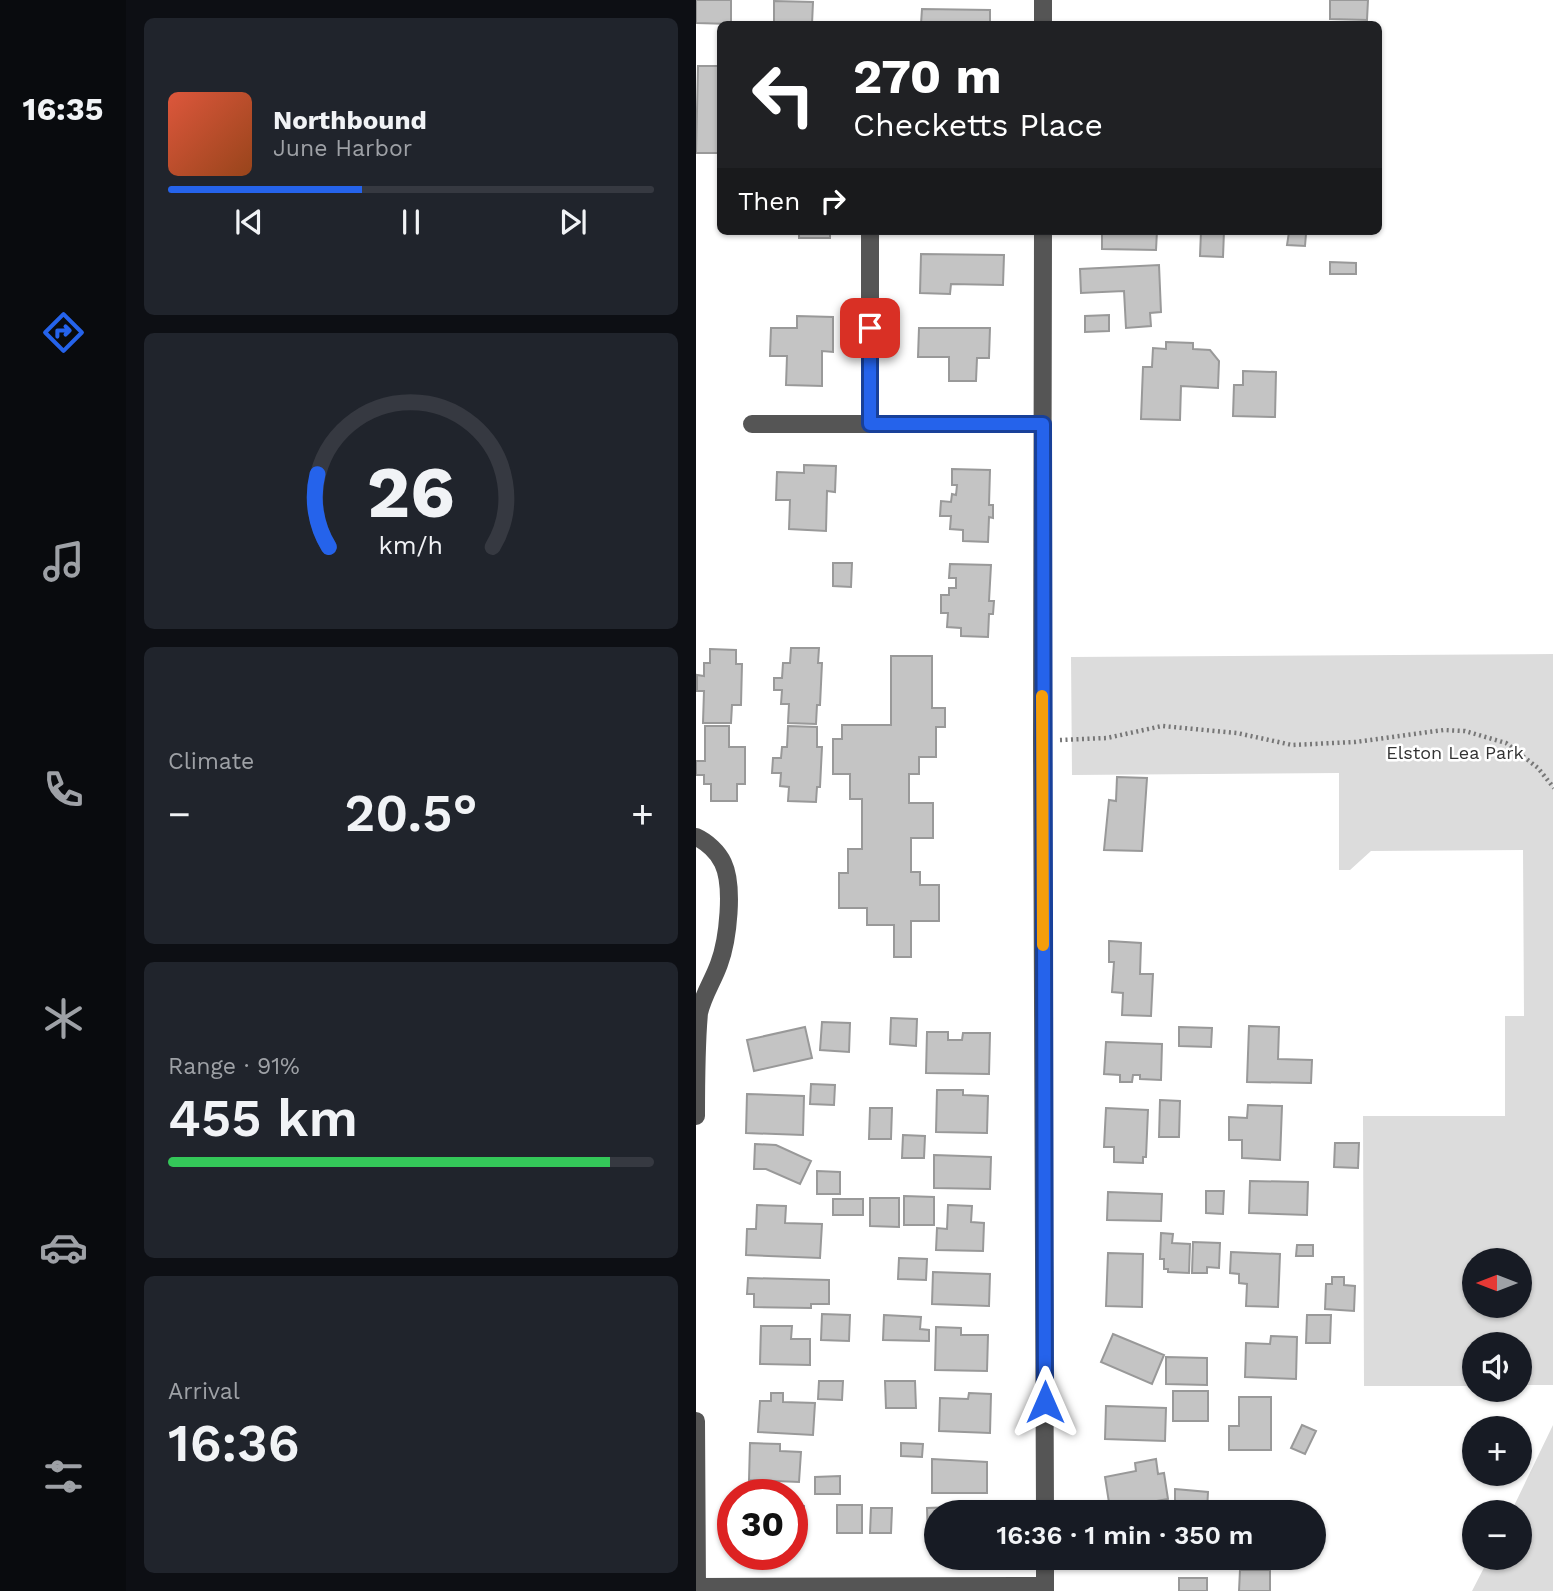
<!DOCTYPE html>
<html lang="en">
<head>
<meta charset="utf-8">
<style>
  body { margin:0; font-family:"Work Sans",sans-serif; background:#20242c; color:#f1f3f6; height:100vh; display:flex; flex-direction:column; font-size:26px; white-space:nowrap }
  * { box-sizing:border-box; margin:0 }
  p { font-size:23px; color:#9ea1a6 }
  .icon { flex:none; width:38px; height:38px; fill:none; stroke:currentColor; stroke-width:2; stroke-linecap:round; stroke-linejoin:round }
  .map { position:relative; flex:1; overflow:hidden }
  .drawer { display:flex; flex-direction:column; gap:18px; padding:18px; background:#0d0f14; width:570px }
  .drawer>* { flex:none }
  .hud { position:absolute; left:21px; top:21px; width:665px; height:214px; border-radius:10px; box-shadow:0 2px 5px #0004; background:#202124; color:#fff; overflow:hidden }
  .needle { width:46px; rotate:270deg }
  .tools { position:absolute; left:766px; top:1248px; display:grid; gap:14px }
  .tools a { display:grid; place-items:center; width:70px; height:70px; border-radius:50%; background:#171b24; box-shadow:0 2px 5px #0004; font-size:35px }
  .speed { position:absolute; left:21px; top:1479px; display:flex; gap:14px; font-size:35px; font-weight:700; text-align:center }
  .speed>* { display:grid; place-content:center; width:91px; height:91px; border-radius:50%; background:#171b24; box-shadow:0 2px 5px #0004; line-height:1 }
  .speed .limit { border:10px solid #d22; background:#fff; color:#111 }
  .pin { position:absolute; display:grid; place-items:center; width:60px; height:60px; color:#fff; margin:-30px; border-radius:14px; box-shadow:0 4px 10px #0006 }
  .me { position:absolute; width:77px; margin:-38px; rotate:0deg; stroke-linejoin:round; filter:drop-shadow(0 0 5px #0008) }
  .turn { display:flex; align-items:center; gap:24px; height:147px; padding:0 21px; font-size:32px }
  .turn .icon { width:91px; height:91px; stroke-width:2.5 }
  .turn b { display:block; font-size:49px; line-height:60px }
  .then { display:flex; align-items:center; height:66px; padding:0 21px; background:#0003; gap:14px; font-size:26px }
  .big { font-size:52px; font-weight:600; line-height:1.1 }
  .drawer .card { flex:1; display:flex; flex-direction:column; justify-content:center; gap:10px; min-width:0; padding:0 24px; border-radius:10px; background:#20242c }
  .drawer .dial { align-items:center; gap:0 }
  .dial svg { height:182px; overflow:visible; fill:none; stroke:#363941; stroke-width:7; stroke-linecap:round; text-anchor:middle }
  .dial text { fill:#f1f3f6; stroke:none }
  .song { display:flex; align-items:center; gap:21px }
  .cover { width:84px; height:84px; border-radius:10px; background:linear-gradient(135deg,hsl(10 70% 55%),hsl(20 70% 35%)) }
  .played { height:7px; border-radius:4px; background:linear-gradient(90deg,#2563eb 40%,#363941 40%) }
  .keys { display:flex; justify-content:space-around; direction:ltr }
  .heat { display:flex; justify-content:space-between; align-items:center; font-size:38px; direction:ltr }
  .charge { height:10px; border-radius:5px; background:linear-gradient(90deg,#34c759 91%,#363941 0) }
  .trip { position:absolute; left:228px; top:1500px; width:402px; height:70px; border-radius:35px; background:#171b24; box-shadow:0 2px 5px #0004; font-weight:600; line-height:70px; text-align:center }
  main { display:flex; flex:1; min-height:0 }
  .menu { display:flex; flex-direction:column; width:126px; justify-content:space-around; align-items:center; background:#090b0e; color:#9ea1a6 }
  .menu .icon { width:49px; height:49px }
  .menu .active { color:#2563eb }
  .menu b { font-size:32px; color:#f1f3f6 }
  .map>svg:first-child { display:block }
  .green { fill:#dcdcdc; fill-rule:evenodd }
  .building { fill:#c4c4c4; stroke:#999; stroke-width:2 }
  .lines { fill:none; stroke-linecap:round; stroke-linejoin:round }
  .path { stroke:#777; stroke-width:4.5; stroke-dasharray:2 3.5; stroke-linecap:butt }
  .minor { stroke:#555; stroke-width:18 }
  .route-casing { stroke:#184099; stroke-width:18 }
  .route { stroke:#2563eb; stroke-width:12 }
  .slow { stroke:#f59e0b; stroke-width:12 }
  .labels { text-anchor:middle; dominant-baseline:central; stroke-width:5; stroke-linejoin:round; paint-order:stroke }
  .park-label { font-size:18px; fill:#333; stroke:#fff }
</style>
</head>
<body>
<main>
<nav class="menu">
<b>16:35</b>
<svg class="icon active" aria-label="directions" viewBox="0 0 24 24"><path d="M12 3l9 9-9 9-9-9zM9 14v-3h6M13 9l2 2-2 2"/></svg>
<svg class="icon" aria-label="music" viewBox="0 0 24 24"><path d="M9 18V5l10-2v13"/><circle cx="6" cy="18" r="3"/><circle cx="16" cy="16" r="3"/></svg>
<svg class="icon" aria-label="phone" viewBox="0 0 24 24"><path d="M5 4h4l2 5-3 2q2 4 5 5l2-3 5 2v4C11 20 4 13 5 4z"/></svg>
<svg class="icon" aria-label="climate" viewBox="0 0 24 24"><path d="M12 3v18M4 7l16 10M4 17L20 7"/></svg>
<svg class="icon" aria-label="car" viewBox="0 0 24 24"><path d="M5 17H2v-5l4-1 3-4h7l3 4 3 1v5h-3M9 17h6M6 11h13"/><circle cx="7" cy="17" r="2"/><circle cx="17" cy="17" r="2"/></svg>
<svg class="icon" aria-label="filters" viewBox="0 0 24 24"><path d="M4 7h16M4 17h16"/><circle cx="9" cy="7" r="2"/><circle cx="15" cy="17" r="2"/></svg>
</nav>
<section class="drawer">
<div class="card">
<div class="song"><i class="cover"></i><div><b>Northbound</b><p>June Harbor</p></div></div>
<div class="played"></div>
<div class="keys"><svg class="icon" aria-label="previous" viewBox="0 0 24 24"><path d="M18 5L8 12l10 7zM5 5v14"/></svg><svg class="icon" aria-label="pause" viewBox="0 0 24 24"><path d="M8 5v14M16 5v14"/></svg><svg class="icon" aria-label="next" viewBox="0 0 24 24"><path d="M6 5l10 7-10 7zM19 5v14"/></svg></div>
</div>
<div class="card dial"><svg viewBox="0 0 100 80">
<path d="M14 69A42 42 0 1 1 86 69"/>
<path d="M14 69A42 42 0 0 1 9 37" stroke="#2563eb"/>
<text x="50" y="56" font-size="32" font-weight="700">26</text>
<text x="50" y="72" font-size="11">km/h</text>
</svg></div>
<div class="card"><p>Climate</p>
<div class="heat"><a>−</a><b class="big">20.5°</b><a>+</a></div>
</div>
<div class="card"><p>Range · 91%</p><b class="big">455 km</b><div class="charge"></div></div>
<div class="card"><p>Arrival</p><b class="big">16:36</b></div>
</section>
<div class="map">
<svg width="858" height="1591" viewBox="0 0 858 1591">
  <rect width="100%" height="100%" fill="#fff"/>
  <path class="green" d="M857 654V1385H824V1344H779V1386H668L667 1116H809V1016H828L827 850 675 851 654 870H643V773L376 775 375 657ZM779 1260H824V1306H779Z
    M857 1425V1591H776L793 1558H824V1512H815Z"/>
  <path class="building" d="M0 0H35V24L0 23Z
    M634 0H672L671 20 634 19Z
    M78 1 117 2 116 24H78Z
    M226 9 294 10V24H225Z
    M2 66H24V153H0Z
    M103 231H134V238H103Z
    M406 231H461L460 250 406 249Z
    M505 231H528L527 257 504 256Z
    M593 232 610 234 609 246 591 245Z
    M225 254 308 255 307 285 255 284 254 294 224 293Z
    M634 262 660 263V274H634Z
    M463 265 465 312 454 313 455 326 430 328 428 291 385 293 384 269Z
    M413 315V331L389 332V316Z
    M101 316 137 317V352L126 351V386L90 385 91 356H74L75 328H101Z
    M223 328H294L293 358H281L280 381H253V357H222Z
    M470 342 497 343V349L514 350 523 361 522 388 485 386 484 420 445 419 447 367H456L457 348 470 349Z
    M547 371 580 372 579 417 537 416 538 385H547Z
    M108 465 140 466 139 492 131 491 130 531 93 529 94 500H80L81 472 108 473Z
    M256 469 294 470 293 505H297V518L293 517 292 542 267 541V530L254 529 255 516H244L245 501 255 502 256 494 260 495 261 485H256Z
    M137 563H156L155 587 137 586Z
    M254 564 295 565 293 601H298L297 614H293L292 637 265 636V628L251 627 252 613H245V595H253V588H260V578H253Z
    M95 648H123L122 663H126L124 705H121L120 724 92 723 93 704H85L86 690H78V678H86L87 663H94Z
    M14 649 40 650V664H46L45 705H36L35 723H7L8 691H1V675L8 676V663H14Z
    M195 656H236V708H249V727H240V757H223V774H213V803H237V838H215V872H224V885H243V921H215V957H198V925H171V908H143V873H152V849H166V799H154V774H137V739H146V725H195Z
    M9 726H33V747H49V784H41V801H15V784H8V775H0V761H9Z
    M92 726 121 727V747H126L124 787H121L120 802 92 801 93 787 84 786 85 773H76L77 758H85L86 747H91Z
    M421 777 451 778 446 851 408 850 413 800 420 801Z
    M413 941 445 943 444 974H457L455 1016 426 1015 427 993 416 992 418 962H413Z
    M195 1018 221 1019 220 1046 194 1044Z
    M126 1022 154 1023 153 1052 124 1050Z
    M553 1026 583 1027 582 1059 616 1060 615 1083 551 1082Z
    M109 1027 116 1058 58 1071 51 1040Z
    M483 1027 516 1028 515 1047 483 1046Z
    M231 1032H252V1040H266L267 1033H294L293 1074 230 1073Z
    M410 1042 466 1044 465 1080 444 1079V1075H437L436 1082H424V1075L408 1074Z
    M115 1084 139 1085 138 1105 114 1104Z
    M241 1090H267V1095L292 1096 291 1133 240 1132Z
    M51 1094 108 1096 107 1135 50 1133Z
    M464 1100 484 1101 483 1137H463Z
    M552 1105 586 1106 584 1160 546 1158V1140H533V1117L551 1118Z
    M174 1108H196L195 1139H173Z
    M410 1108 452 1110 450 1157H447V1163L418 1162V1147H408Z
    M207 1135 229 1136 228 1158H206Z
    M639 1143H663L662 1168 638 1167Z
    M59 1144 80 1145 115 1161 104 1184 70 1169H58Z
    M238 1155 295 1157 294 1189 238 1188Z
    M121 1171 144 1172V1194H121Z
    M554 1181 612 1182 611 1215 553 1213Z
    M510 1191H528L527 1214 510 1213Z
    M412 1192 466 1194 465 1221 411 1220Z
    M208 1196 238 1197V1225H208Z
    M174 1198H203V1227L174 1226Z
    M137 1199H167V1215H137Z
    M61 1205 90 1206 89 1223 126 1224 124 1258 50 1255 51 1229H60Z
    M252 1205 276 1206 275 1222 288 1223 287 1251 240 1250 241 1228 251 1229Z
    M465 1233 477 1234 476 1243 494 1244 493 1273 472 1272V1269H468V1259H464Z
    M497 1242 524 1243 523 1268 511 1267V1273H496Z
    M601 1245H617V1256H600Z
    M535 1252 584 1254 582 1307 550 1306 551 1284 543 1283V1274L534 1273Z
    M412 1253 447 1254 446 1307 410 1306Z
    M203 1258 231 1259 230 1280 202 1279Z
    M237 1272 294 1274 293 1306 236 1304Z
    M636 1277H648V1285L659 1286 658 1311 629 1309 630 1284H636Z
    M52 1278 133 1280V1304H115V1308L58 1307V1294H51Z
    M126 1314 154 1315 153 1341 125 1340Z
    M188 1315 225 1317 224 1329 233 1330V1341L187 1340Z
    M611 1315H635L634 1343H610Z
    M65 1326H96L95 1339H114V1365L64 1364Z
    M240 1327 265 1328V1335H292L291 1371 239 1370Z
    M417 1334 468 1355 456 1384 405 1362Z
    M575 1336 601 1337 600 1379 549 1377 550 1343 574 1344Z
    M470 1357 511 1358V1385L470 1384Z
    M123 1381H147L146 1400 122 1399Z
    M189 1381H219L220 1408H190Z
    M477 1391H512V1421H477Z
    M75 1393H87V1402L119 1403 117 1435 62 1432 64 1401H75Z
    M273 1393 295 1394 294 1433 243 1431 244 1398 272 1399Z
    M543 1397H575V1450H533V1426H543Z
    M410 1406 470 1408 469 1441 409 1439Z
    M606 1425 620 1431 609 1454 595 1448Z
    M54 1443 84 1444V1451L105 1452 103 1482 53 1480Z
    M205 1443 227 1444 226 1457 205 1456Z
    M236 1459 291 1462V1493H236Z
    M460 1459 462 1474 468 1473 472 1499 414 1509 409 1477 440 1471 439 1463Z
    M144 1476V1494H119V1477Z
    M479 1489 512 1492 511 1511 479 1509Z
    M96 1505 108 1506V1537L96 1536Z
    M141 1505H166V1533H141Z
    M287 1506V1512H240V1537H232L231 1508Z
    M175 1508H196L195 1533H174Z
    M408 1558H469V1569L408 1568Z
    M544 1570H574V1591H543Z
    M483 1578H511V1591H483Z"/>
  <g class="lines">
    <path class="path" d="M364 740 411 738 466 726 541 733 596 745 659 742 748 730 769 731 810 743 842 768 858 788"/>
    <path class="minor" d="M347 0V24
      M347 231 346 740 349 1512
      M56 424H347
      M174 424V231
      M0 837C11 842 22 852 27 863 38 886 32 940 23 964 17 981 7 995 3 1013 0 1046 0 1082 0 1116
      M0 1421 1 1591
      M349 1558V1591
      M1 1587 349 1586"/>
  </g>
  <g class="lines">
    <defs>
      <path id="route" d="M174 328V424H347L349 1402"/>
    </defs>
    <use href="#route" class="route-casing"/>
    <use href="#route" class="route"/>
    <path class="slow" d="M346 696 347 945"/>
  </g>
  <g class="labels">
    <g class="park-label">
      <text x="759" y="752">Elston Lea Park</text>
    </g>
  </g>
</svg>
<div class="tools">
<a><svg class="needle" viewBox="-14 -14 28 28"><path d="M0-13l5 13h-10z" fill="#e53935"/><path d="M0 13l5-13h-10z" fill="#9ea1a6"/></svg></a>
<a><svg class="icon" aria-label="sound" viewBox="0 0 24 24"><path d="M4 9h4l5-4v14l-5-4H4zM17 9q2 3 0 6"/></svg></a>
<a>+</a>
<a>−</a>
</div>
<div class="speed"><div class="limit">30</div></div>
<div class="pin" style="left:174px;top:328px;background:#d93025"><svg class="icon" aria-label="arrive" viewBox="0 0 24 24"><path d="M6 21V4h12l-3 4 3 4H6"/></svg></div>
<svg class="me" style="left:349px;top:1402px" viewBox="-20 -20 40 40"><path d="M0-17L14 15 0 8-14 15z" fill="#2563eb" stroke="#fff" stroke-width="4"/></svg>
<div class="trip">16:36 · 1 min · 350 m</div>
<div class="hud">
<div class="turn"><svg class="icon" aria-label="left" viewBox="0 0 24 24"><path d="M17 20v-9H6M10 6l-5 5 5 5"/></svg><div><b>270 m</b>Checketts Place</div></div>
<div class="then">Then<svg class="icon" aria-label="right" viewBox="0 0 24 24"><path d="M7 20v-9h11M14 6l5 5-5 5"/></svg></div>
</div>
</div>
</main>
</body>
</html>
